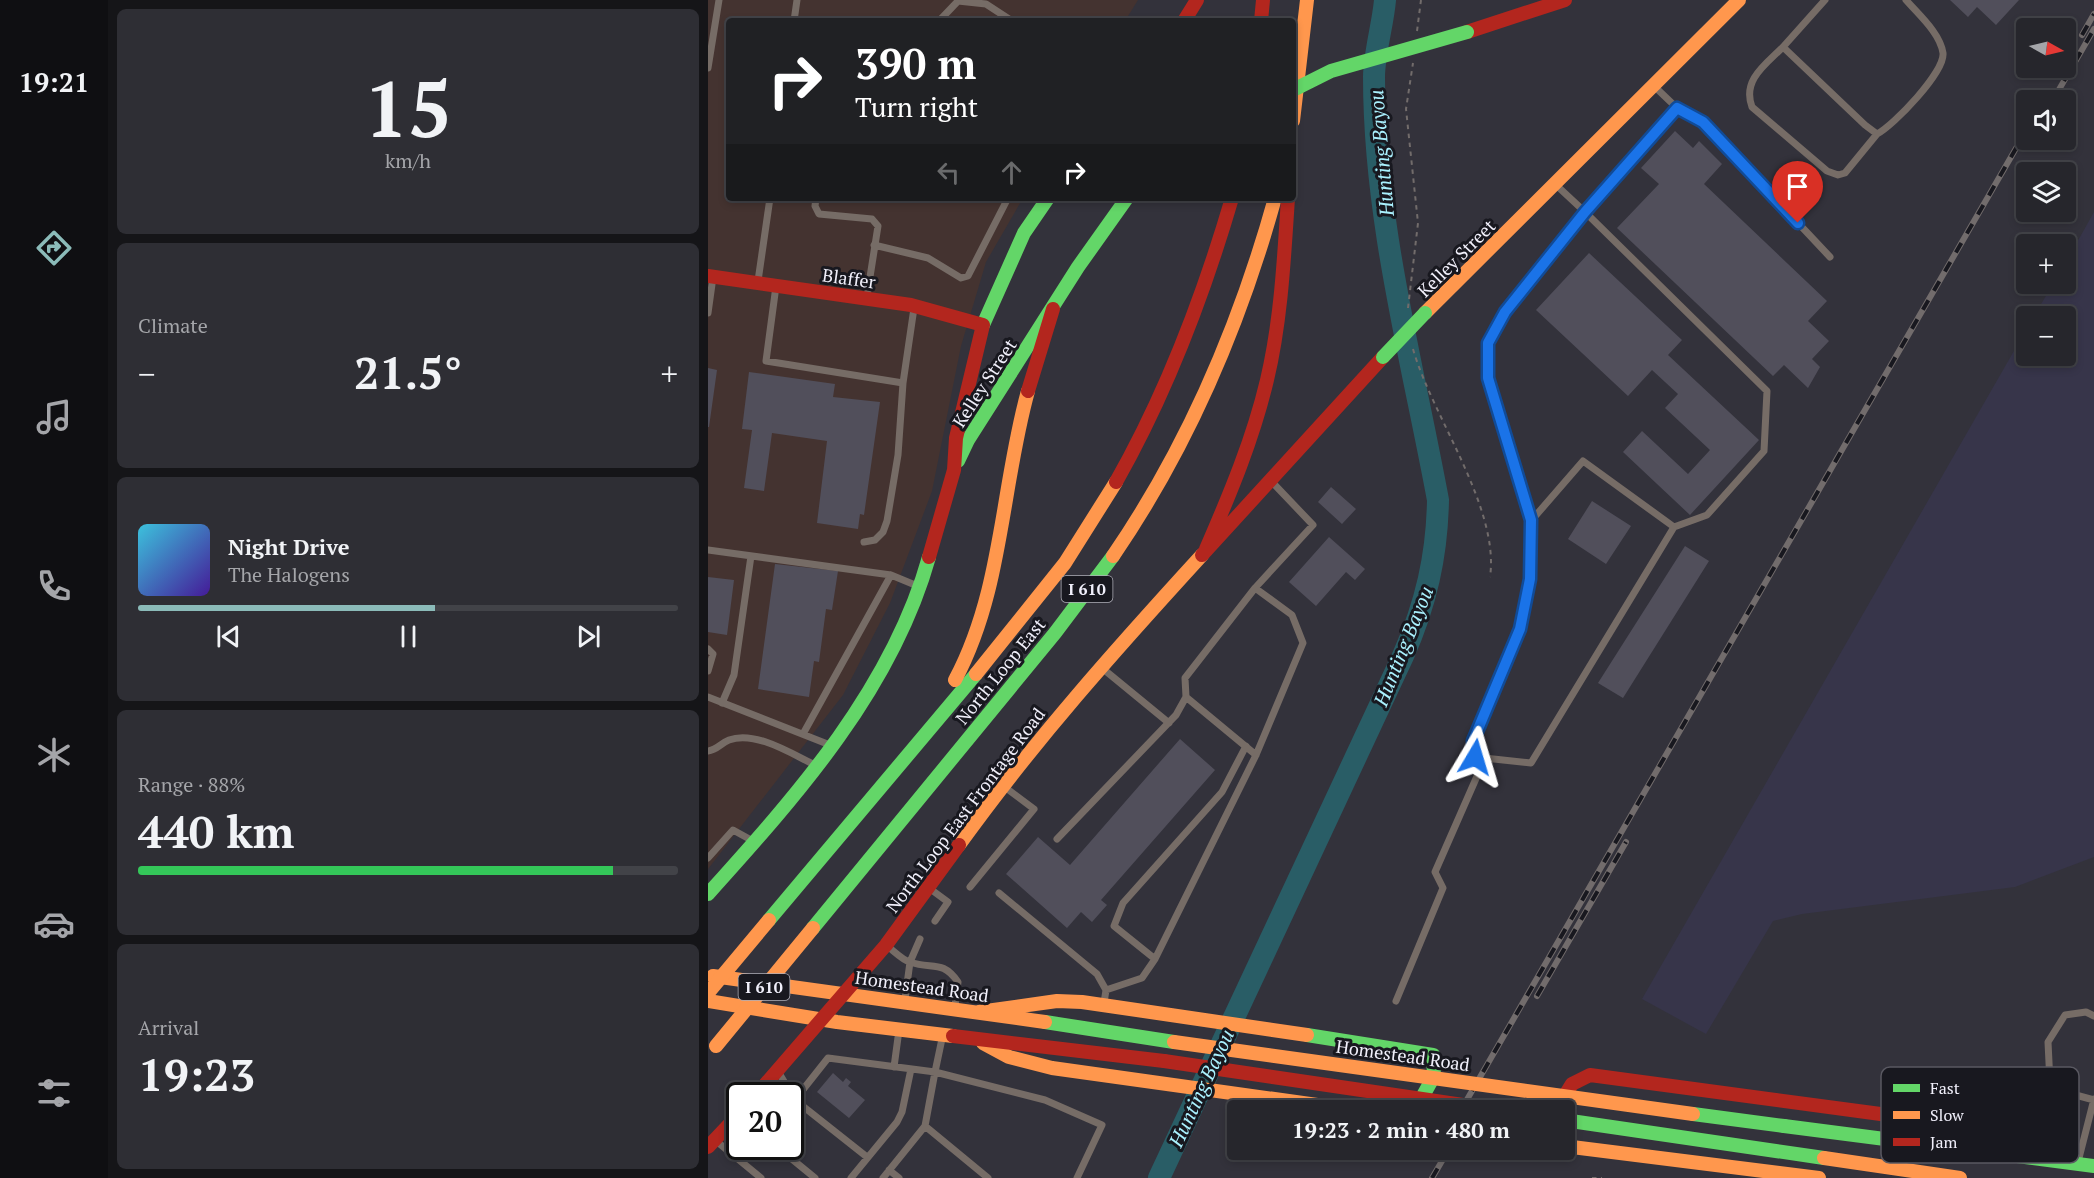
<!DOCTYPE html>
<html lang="en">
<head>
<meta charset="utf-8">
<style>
  body { margin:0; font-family:"PT Serif",serif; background:#2e2e34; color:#f1f3f6; height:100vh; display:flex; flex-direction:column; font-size:22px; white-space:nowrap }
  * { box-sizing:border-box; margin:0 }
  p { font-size:20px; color:#a4a5a9 }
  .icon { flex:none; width:33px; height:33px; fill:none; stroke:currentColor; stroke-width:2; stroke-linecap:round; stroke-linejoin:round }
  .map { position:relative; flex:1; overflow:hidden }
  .sheet { display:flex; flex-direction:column; gap:9px; padding:9px; background:#151518; width:600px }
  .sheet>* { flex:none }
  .guide { position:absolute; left:18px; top:18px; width:570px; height:183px; border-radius:6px; box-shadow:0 3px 9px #0003,0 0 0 2px #424348; background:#202124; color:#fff; overflow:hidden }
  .needle { width:39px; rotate:98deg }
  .buttons { position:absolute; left:1308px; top:18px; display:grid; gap:12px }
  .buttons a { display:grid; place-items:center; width:60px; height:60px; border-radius:6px; background:#26262c; box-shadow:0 3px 9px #0003,0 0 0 2px #424348; font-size:30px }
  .speed { position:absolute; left:18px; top:1082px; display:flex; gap:12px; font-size:30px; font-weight:700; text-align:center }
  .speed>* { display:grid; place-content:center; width:78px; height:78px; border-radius:50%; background:#26262c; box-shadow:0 3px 9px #0003,0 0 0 2px #424348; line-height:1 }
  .speed .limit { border:3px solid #111; border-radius:9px; background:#fff; color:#111 }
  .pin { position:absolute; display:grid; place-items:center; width:51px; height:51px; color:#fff; margin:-62px -26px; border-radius:50% 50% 50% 0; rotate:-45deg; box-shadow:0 0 6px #0007 }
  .pin .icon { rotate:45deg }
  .me { position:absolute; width:66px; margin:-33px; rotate:7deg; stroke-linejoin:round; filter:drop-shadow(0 0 4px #0008) }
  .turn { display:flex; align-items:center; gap:21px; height:126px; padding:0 30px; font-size:27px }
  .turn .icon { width:78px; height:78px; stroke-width:2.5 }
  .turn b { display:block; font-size:42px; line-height:51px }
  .lanes { display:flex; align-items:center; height:57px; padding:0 30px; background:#0003; justify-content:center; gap:30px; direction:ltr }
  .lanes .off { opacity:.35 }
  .big { font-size:45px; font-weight:700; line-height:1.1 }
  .sheet .card { flex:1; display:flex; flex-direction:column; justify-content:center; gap:9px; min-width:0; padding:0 21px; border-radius:9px; background:#2e2e34 }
  .sheet .dial { align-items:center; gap:0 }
  .dial b { font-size:78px; line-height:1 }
  .song { display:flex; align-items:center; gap:18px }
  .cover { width:72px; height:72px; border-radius:9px; background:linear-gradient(135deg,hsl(190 70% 55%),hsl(260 70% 35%)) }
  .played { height:6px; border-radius:3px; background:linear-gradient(90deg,#8bbbb9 55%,#424348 55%) }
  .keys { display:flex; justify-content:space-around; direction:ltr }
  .heat { display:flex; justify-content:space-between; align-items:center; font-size:33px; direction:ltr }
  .charge { height:9px; border-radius:4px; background:linear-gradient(90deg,#34c759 88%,#424348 0) }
  .trip { position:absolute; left:519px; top:1100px; width:348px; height:60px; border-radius:6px; background:#26262c; box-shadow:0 3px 9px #0003,0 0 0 2px #424348; font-weight:700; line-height:60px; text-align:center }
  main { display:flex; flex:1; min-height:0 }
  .tab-bar { display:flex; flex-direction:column; width:108px; justify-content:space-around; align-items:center; background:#0f0f12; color:#a4a5a9 }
  .tab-bar .icon { width:42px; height:42px }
  .tab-bar .selected { color:#8bbbb9 }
  .tab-bar b { font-size:27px; color:#f1f3f6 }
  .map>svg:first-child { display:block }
  .built { fill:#37354a }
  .industrial { fill:#443330 }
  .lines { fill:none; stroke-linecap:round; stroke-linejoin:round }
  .river { stroke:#295d66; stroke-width:22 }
  .building { fill:#514f5b }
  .path { stroke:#726c6b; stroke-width:2; stroke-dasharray:4.5 4.5; stroke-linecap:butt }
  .lane { stroke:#766c66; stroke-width:7 }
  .fast { stroke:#63d668; stroke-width:14 }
  .slow { stroke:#ff974d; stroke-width:14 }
  .jam { stroke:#b3261e; stroke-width:14 }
  .rail-casing { stroke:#726c6c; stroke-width:6 }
  .rail { stroke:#18181f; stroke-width:4; stroke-dasharray:11; stroke-linecap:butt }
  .fast-bridge { stroke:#63d668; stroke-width:14 }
  .slow-bridge { stroke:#ff974d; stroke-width:14 }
  .jam-bridge { stroke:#b3261e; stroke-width:14 }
  .route-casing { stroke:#114b97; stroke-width:15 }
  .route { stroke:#1a73e8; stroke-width:10 }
  .labels { text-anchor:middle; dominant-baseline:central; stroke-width:6; stroke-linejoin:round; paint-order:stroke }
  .shield { fill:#18181f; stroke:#afaeb8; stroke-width:1.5 }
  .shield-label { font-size:16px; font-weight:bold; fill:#f0effa }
  .street-label { font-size:18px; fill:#f0effa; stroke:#18181f }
  .water-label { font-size:20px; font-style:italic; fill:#aaf1fe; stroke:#18181f }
  .key { fill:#18181f; stroke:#595861; stroke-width:1.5 }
  .key-label { font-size:16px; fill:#f0effa }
</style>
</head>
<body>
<main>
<nav class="tab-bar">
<b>19:21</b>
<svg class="icon selected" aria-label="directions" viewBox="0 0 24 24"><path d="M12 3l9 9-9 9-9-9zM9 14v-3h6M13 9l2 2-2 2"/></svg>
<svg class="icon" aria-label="music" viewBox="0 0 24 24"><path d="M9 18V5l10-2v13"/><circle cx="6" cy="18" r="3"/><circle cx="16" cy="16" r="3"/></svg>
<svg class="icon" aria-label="phone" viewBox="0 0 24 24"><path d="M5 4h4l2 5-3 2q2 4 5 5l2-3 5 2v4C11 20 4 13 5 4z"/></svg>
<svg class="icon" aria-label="climate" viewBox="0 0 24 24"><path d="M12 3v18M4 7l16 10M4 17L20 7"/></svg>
<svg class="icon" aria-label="car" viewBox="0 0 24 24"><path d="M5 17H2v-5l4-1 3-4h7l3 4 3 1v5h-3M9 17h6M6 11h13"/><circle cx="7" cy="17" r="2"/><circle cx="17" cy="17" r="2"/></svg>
<svg class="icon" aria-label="filters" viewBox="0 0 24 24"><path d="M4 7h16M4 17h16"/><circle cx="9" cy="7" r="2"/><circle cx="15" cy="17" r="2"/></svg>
</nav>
<section class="sheet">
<div class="card dial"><b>15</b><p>km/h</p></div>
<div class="card"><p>Climate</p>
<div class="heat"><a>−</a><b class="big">21.5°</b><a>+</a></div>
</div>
<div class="card">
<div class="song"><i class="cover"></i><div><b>Night Drive</b><p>The Halogens</p></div></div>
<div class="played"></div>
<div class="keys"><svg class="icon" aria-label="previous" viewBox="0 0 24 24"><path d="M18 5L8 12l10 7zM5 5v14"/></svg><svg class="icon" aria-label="pause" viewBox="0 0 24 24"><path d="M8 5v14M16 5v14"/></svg><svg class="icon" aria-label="next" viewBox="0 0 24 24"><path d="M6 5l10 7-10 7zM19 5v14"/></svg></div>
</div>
<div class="card"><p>Range · 88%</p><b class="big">440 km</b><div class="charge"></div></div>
<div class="card"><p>Arrival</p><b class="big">19:23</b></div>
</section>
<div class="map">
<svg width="1386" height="1178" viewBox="0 0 1386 1178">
  <rect width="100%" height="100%" fill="#33323b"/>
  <path class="built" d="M1386 212V857L1307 887 1094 914 1065 921 998 1034 934 999 1318 330V356H1358V316H1326L1345 284H1358V262Z"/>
  <path class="industrial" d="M0 0H430L417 21H21V198H315L278 262 253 346 224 491 182 603 135 695 0 869Z"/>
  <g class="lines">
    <path class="river" d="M451 1178 695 656C718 604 729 556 730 500 704 360 666 220 666 77 666 54 675 24 677 0"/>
  </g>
  <path class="building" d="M1242 0H1311L1288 25 1269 7 1260 17Z
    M967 131 985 148 991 141 1014 164 996 184 1119 301 1100 321 1121 341 1104 359 1112 367 1100 388 1076 365 1065 376 909 228 951 184 933 168Z
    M881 253 974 340 960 355 1051 440 982 515 915 452 934 431 980 474 1002 450 957 408 970 394 944 370 920 396 828 310Z
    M0 368 9 370 1 427H0Z
    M41 372 127 384 125 397 172 402 156 515 152 514 150 529 109 523 119 441 64 433 56 491 36 488 44 430 34 429Z
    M623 487 648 509 634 524 610 502Z
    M884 501 923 526 898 564 860 539Z
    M621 537 657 569 647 580 638 572 608 606 581 582Z
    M977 546 1001 561 915 698 890 683Z
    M67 564 130 571 124 610 118 609 111 662 106 661 101 697 50 689Z
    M0 577 26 580 19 635 0 632Z
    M472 739 507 770 393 900 399 905 384 922 373 912 359 928 298 874 330 837 362 865Z
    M125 1073 135 1082 138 1078 143 1082 140 1086 157 1100 141 1118 109 1092Z"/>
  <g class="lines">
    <path class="path" d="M709 31 713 0
      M700 308 710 223 698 109 705 63
      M705 349C724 416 792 508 782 577
      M884 1178H894"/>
    <path class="lane" d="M1117 0 1075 47 1157 125 1169 134C1186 125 1237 72 1235 53 1232 33 1211 15 1198 0
      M86 21 89 0
      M231 21 250 1 278 4 304 21
      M1075 47C1057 65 1034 80 1044 107L1119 171 1130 175 1137 173 1169 134
      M0 68 11 0
      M969 108 995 122 1122 257
      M847 184 877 212 969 108 947 87
      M108 198 107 206 111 214 164 219 170 226 159 296
      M166 245 220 258 253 278 260 276 300 198
      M50 281 62 198
      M68 286 58 361 195 383 206 308
      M0 313 5 277
      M823 521 875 461 966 527
      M156 542 167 540 175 532 179 521 190 455 195 383
      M0 550 183 575 212 587
      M547 588 605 525 564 482
      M0 649 5 654 0 671
      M394 668 461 723
      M0 697 122 745
      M478 697 548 755
      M14 703 26 675 43 556
      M95 734 183 575
      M0 751C9 750 13 743 21 740 47 730 84 754 107 765
      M349 839 468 715 478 697 477 678 547 588 584 615 595 643 548 755 447 959 434 978 398 990 396 1003
      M0 858 25 830 45 841
      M262 887 326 809 294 785
      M221 888 240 902 227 921
      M291 893 389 974 398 990
      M178 945C185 950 194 960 202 962 224 970 234 959 250 982L247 1006
      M447 959 406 926 415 903 514 792 538 746
      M197 999 202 962 212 939
      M688 1001 735 888 727 872 770 774 765 741 812 629 822 579 823 521 780 378V343L797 312 877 212 1059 391 1056 451 999 515 966 527 823 763 767 757
      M235 1034 227 1072 337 1100 394 1125 369 1178
      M186 1067 191 1030
      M71 1073 87 1100 159 1157
      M56 1089 74 1095
      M1386 1100 1364 1094 1342 1083 1340 1042 1357 1015 1378 1012 1386 1016
      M82 1106 120 1058 227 1072 217 1126 175 1178
      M217 1126 280 1178
      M7 1140 53 1178
      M68 1146 107 1178
      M1370 1162 1386 1099
      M181 1170 191 1178
      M143 1178 189 1122 194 1112 203 1069"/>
    <path class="fast" d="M275 325 316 233 340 198
      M250 461 260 440 370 267 419 198
      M0 894C90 794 184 689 221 557
      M61 920 268 674
      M105 928 347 633 405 556
      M337 1022 466 1042
      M599 1035 725 1055 726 1076 707 1110
      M856 1120 1116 1158
      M1076 1126 1386 1166"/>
    <path class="slow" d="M585 121 599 0
      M717 313 1031 0
      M405 556C479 448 532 324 567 198
      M268 674 357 563 408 482
      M247 680C295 590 293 488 320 391
      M251 845C325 742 409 648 494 555
      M5 976 337 1022
      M0 1001 129 1022 245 1036
      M271 1012 349 1001 374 1002 599 1035
      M275 1043 301 1057 344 1068 645 1110
      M856 1146 1111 1178
      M1116 1158 1252 1178"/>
    <path class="jam" d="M476 21 489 0
      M553 21 555 0
      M759 32 857 0
      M0 276 203 305 275 325 248 438 246 470 221 557
      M320 391 345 309
      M408 482C459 392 495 297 524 198
      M498 549C522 494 545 439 559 380 573 321 576 259 580 198
      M494 555 675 357
      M245 1036 456 1061
      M48 1095 178 945 251 845
      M848 1110 864 1084 882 1075 1180 1115 1212 1124 1265 1150
      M0 1147 32 1113"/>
    <defs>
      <path id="rail" d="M1374 35 1386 14
        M1345 100 1386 29
        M829 996 918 842
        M753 1110 1318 131
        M724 1178 741 1149"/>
    </defs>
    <use href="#rail" class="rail-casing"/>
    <use href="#rail" class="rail"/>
    <path class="fast-bridge" d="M585 90 623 71 759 32
      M675 357 717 313
      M985 1114 1076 1126"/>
    <path class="slow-bridge" d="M0 993 61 920
      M466 1042 985 1114
      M8 1046 105 928"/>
    <path class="jam-bridge" d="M456 1061 789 1110"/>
  </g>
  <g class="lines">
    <defs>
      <path id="route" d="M767 757 765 741 812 629 822 579 823 520 780 378V343L797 312 877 212 969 108 995 122 1090 223"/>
    </defs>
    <use href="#route" class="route-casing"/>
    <use href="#route" class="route"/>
  </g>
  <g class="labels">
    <g class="shield">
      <rect x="353.5" y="576" width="51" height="26" rx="4.5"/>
      <rect x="30.5" y="974" width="51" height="26" rx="4.5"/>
    </g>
    <g class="shield-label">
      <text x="379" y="589">I 610</text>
      <text x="56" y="987">I 610</text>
    </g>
    <g class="street-label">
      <text transform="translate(748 258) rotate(-45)">Kelley Street</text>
      <text transform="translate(141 278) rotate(8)">Blaffer</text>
      <text transform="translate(276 383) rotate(-57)">Kelley Street</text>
      <text transform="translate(292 671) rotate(-51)">North Loop East</text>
      <text transform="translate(257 810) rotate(-53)">North Loop East Frontage Road</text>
      <text transform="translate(214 986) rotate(8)">Homestead Road</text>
      <text transform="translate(695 1055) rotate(8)">Homestead Road</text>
    </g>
    <g class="water-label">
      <text transform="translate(673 153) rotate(-95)">Hunting Bayou</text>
      <text transform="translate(695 646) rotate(-68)">Hunting Bayou</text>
      <text transform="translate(493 1088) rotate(-65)">Hunting Bayou</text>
    </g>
  </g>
  <rect x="1173" y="1067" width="198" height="96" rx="9" class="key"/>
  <rect x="1185" y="1084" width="27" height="8" fill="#63d668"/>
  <rect x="1185" y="1111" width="27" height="8" fill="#ff974d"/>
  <rect x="1185" y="1138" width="27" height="8" fill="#b3261e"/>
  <g class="key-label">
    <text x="1222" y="1094">Fast</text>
    <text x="1222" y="1121">Slow</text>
    <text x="1222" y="1148">Jam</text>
  </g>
</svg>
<div class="buttons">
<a><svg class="needle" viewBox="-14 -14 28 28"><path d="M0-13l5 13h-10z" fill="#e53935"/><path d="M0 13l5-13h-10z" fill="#a4a5a9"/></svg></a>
<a><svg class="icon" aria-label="sound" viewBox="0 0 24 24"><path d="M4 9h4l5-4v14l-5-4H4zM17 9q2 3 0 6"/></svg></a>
<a><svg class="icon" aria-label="layers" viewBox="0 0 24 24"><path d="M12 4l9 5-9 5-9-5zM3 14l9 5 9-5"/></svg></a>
<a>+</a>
<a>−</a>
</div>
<div class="speed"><div class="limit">20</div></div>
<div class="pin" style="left:1090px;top:223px;background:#d93025"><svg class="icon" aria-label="arrive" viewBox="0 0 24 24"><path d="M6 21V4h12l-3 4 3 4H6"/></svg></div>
<svg class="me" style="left:767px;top:757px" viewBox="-20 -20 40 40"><path d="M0-17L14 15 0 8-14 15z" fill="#1a73e8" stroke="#fff" stroke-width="4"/></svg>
<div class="trip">19:23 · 2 min · 480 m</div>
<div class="guide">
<div class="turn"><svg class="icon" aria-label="right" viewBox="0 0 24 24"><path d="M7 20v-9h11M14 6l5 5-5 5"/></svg><div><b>390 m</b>Turn right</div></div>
<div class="lanes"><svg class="icon off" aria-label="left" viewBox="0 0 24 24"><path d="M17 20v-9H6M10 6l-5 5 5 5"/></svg><svg class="icon off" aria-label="ahead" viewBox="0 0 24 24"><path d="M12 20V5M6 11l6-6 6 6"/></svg><svg class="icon" aria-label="right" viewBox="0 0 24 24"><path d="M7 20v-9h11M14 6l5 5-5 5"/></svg></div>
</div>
</div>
</main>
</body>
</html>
